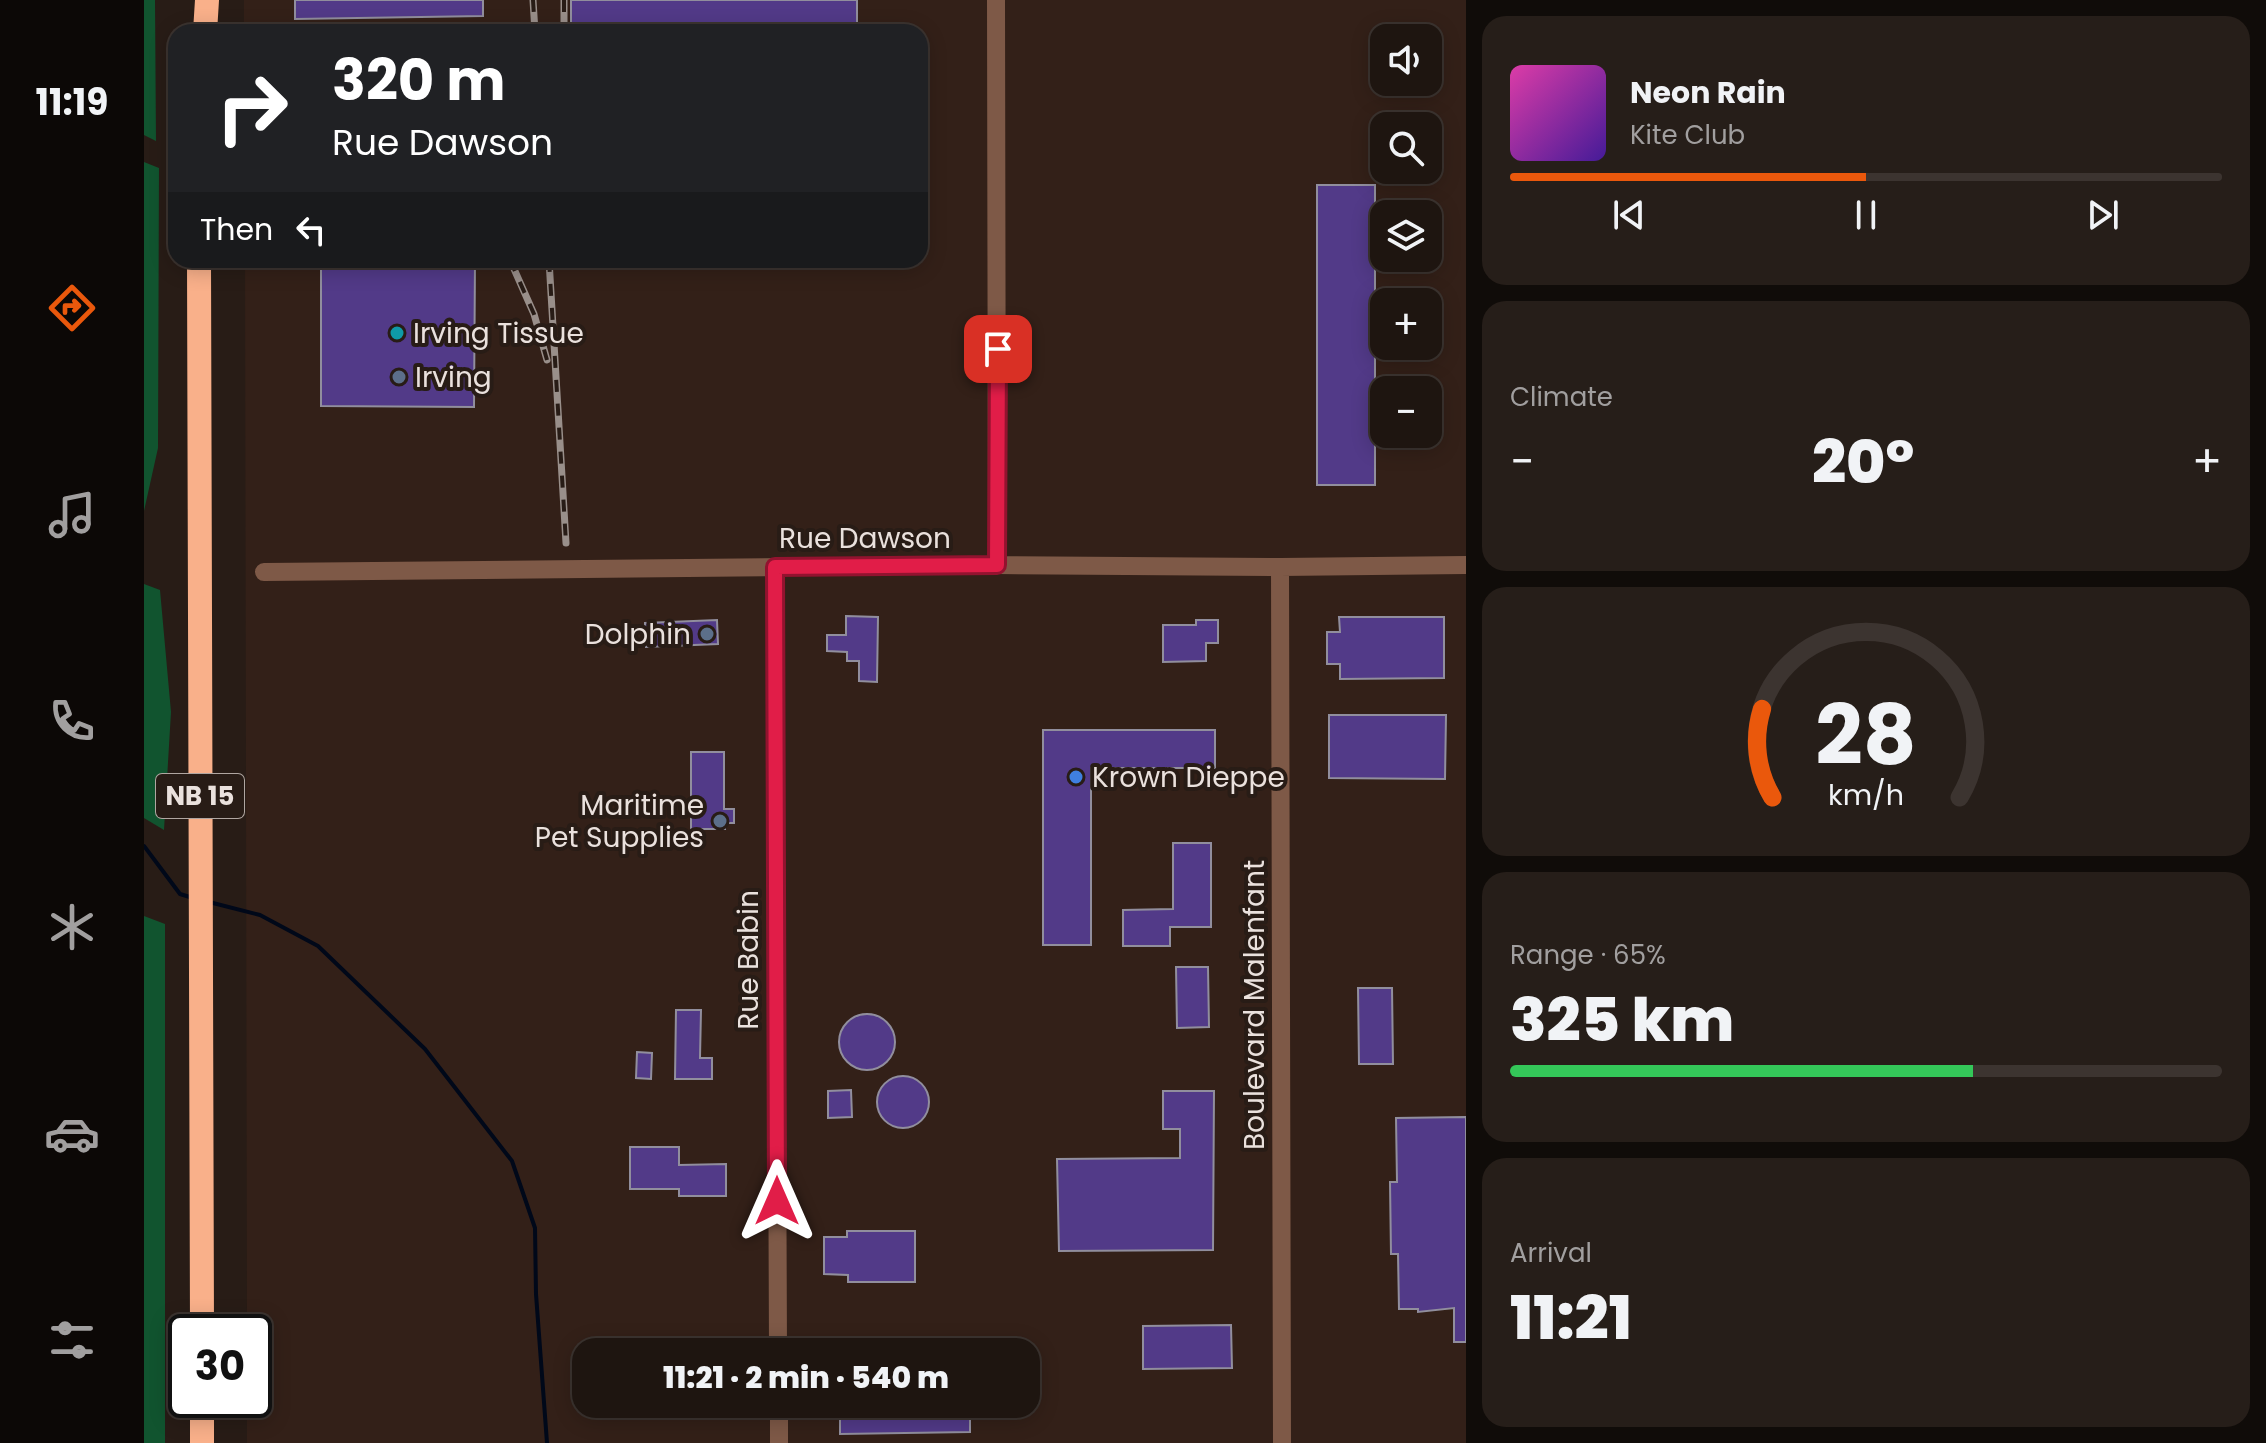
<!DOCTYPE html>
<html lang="en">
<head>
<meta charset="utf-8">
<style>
  body { margin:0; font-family:Poppins,sans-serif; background:#261e19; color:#f1f3f6; height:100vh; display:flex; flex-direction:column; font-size:30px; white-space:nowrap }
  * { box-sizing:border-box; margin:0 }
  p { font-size:26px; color:#a19f9f }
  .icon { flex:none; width:44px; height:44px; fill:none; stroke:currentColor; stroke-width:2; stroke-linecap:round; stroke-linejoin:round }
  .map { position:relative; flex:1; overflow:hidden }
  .panel { display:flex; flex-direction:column; gap:16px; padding:16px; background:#100c09; width:800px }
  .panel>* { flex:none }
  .guide { position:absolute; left:24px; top:24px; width:760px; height:244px; border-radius:24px; box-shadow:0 4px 20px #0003,0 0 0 2px #3c3430; background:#202124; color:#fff; overflow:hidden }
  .fabs { position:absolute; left:1226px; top:24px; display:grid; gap:16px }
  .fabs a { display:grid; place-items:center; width:72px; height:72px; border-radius:16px; background:#1e1510; box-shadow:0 4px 20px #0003,0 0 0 2px #3c3430; font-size:40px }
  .speed { position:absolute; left:24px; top:1314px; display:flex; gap:16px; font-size:40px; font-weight:700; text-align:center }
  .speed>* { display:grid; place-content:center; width:104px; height:104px; border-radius:50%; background:#1e1510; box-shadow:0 4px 20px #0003,0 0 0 2px #3c3430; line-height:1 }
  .speed .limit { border:4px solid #111; border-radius:12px; background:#fff; color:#111 }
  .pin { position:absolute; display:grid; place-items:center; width:68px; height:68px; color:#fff; margin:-34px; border-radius:16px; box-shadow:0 4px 12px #0006 }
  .me { position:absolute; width:88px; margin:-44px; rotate:0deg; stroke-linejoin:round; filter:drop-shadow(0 0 6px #0008) }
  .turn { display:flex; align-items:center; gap:28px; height:168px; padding:0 32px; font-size:36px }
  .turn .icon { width:104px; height:104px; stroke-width:2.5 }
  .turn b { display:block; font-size:56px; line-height:68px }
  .then { display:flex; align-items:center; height:76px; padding:0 32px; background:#0003; gap:16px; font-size:30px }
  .big { font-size:60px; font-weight:800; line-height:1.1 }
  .panel .card { flex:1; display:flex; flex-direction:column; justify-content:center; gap:12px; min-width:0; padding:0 28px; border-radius:24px; background:#261e19 }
  .panel .dial { align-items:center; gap:0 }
  .dial svg { height:208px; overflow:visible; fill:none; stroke:#3c3430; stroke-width:7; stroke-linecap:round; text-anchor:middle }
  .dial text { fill:#f1f3f6; stroke:none }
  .song { display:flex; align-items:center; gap:24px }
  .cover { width:96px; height:96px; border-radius:12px; background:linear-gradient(135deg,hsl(320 70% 55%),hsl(260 70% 35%)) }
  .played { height:8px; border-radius:4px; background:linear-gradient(90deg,#ea580c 50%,#3c3430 50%) }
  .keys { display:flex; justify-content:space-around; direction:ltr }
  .heat { display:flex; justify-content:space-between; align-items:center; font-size:44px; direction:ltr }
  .charge { height:12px; border-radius:6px; background:linear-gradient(90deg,#34c759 65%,#3c3430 0) }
  .trip { position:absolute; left:428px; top:1338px; width:468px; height:80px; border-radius:24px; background:#1e1510; box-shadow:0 4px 20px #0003,0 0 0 2px #3c3430; font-weight:800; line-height:80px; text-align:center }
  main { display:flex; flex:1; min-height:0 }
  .tabs { display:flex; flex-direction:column; width:144px; justify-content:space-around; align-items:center; background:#0c0806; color:#a19f9f }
  .tabs .icon { width:56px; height:56px }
  .tabs .active { color:#ea580c }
  .tabs b { font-size:36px; color:#f1f3f6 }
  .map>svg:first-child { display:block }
  .built { fill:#332018; fill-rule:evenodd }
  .green { fill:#11542f }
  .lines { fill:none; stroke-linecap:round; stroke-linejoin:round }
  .stream { stroke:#000819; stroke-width:4 }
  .building { fill:#523a88; stroke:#918e9d; stroke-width:2 }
  .minor { stroke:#7e5947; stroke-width:18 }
  .highway { stroke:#f9b08a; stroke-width:24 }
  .rail-casing { stroke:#998f8a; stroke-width:7 }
  .rail { stroke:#281c16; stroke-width:4; stroke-dasharray:12; stroke-linecap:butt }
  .route-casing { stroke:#92132f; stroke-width:20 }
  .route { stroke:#e11d48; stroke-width:14 }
  .culture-dot { fill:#0f9aa8; stroke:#281c16; stroke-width:3 }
  .service-dot { fill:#5c6f8a; stroke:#281c16; stroke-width:3 }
  .shop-dot { fill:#3f7fe0; stroke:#281c16; stroke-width:3 }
  .labels { text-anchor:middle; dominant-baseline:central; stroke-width:8; stroke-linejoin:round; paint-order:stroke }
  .shield { fill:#281c16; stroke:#b0a6a1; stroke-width:2 }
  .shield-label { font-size:26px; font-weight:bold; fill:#eae1dd }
  .poi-label { font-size:28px; fill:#eae1dd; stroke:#281c16; text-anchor:start }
  .street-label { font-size:28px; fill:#eae1dd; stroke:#281c16 }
</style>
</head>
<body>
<main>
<nav class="tabs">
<b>11:19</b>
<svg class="icon active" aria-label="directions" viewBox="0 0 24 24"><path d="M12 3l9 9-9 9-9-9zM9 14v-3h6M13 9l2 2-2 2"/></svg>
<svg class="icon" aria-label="music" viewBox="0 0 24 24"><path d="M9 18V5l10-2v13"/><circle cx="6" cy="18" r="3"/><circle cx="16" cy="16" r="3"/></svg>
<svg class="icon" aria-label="phone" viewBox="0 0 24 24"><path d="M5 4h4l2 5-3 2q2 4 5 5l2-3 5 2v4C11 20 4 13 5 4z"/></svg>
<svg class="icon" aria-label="climate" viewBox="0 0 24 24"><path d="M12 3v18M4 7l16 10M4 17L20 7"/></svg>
<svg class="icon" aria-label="car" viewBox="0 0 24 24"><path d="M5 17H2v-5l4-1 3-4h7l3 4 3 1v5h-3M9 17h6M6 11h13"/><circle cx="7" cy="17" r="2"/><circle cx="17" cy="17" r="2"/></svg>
<svg class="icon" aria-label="filters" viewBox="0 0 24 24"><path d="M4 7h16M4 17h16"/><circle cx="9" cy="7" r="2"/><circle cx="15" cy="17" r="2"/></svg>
</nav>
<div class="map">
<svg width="1322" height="1443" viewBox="0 0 1322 1443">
  <rect width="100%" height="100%" fill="#281c16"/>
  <path class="built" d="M100 0H1322V1443H103V1400H110V1332H103L101 260H776V32H100ZM1240 38H1284V82H1240ZM1240 126H1284V170H1240ZM1240 214H1284V258H1240ZM1240 302H1284V346H1240ZM1240 390H1284V434H1240ZM442 1352H882V1404H442Z"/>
  <path class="green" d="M0 0H11L12 141 0 135Z
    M0 162 15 168 14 448 0 511Z
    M0 584 16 590 27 712 20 830 0 818Z
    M0 916 21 924V1443H0Z"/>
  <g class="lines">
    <path class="stream" d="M0 846 36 894 49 898
      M65 902 116 915 174 946 281 1049 368 1161 391 1228 392 1294 403 1443"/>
  </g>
  <path class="building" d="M151 0H339V16L151 19Z
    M427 0H713V32H427Z
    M1173 185H1231V485H1173Z
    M177 260H331L330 407 177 406Z
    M702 616 734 617 733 682 715 681V661H703V652L683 651V635H702Z
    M1195 617H1300V678L1196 679V664H1183V632H1196Z
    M573 620 574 644 502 647 501 623Z
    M1052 620H1074V643H1062V661L1019 662V625H1052Z
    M1185 715H1302L1301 779 1185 778Z
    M899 730H1071V768H947V945H899Z
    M547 752H580V809H590V823H581V829H547Z
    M1029 843H1067V927H1026V946H979V910L1029 909Z
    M1032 967H1064L1065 1027 1033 1028Z
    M1214 988H1248L1249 1064H1215Z
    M532 1010H557L556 1058H568V1079H531Z
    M695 1042a28 28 0 1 1 56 0a28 28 0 1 1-56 0Z
    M493 1052 508 1053 507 1079 492 1078Z
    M733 1102a26 26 0 1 1 52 0a26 26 0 1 1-52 0Z
    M707 1090 708 1117 684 1118V1091Z
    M1019 1091H1070L1069 1250 915 1251 913 1159 1036 1158V1129H1019Z
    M1322 1117V1342H1310V1308L1274 1312V1309H1255L1254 1254H1247L1246 1182H1253L1252 1118Z
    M486 1147H535V1165L582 1164V1196H535V1189H486Z
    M703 1231H771V1282H704V1275L680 1274V1237H703Z
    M1087 1325 1088 1368 999 1369V1326Z
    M824 1341V1352H779V1342Z
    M696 1404H842V1418H826V1432L696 1434Z"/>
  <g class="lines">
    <path class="minor" d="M852 0 853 565
      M631 567 634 1352
      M1136 567 1138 1443
      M120 572 853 565 1136 567 1322 565
      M635 1404V1443"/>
    <path class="highway" d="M61 32 63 0
      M55 260 58 1332
      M58 1400V1443"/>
    <defs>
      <path id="rail" d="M389 0 391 32
        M420 0V32
        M366 260 390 314 403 360
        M405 260 422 543"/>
    </defs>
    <use href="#rail" class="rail-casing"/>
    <use href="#rail" class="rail"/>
  </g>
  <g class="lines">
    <defs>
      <path id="route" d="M633 1201 631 567 853 565 854 349"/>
    </defs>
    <use href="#route" class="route-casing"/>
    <use href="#route" class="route"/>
  </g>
  <circle class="culture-dot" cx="253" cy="333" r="8"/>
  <g class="service-dot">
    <circle cx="255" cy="377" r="8"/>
    <circle cx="563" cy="634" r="8"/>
    <circle cx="576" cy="821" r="8"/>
  </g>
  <circle class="shop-dot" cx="932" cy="777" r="8"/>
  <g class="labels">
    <rect class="shield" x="12" y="774" width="88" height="44" rx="6"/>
    <g class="shield-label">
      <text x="56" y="796">NB 15</text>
    </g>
    <g class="poi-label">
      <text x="269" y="333">Irving Tissue</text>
      <text x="271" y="377">Irving</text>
      <text x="547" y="634" text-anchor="end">Dolphin</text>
      <text x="948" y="777">Krown Dieppe</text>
      <text x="560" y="805" text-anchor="end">Maritime<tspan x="560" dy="32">Pet Supplies</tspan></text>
    </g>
    <g class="street-label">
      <text x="721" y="538">Rue Dawson</text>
      <text transform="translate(604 960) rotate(-90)">Rue Babin</text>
      <text transform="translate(1110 1005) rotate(-90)">Boulevard Malenfant</text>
    </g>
  </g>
</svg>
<div class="fabs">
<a><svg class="icon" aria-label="sound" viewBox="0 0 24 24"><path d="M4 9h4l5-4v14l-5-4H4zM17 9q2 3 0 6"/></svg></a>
<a><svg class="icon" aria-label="search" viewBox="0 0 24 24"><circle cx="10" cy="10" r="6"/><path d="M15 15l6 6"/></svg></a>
<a><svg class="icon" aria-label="layers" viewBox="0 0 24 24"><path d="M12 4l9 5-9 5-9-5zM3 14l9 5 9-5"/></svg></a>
<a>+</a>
<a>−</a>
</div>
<div class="speed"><div class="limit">30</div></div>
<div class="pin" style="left:854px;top:349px;background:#d93025"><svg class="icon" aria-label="arrive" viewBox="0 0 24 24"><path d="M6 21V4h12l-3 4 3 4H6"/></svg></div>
<svg class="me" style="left:633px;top:1201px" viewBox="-20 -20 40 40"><path d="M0-17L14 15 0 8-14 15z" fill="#e11d48" stroke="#fff" stroke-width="4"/></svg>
<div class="trip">11:21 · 2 min · 540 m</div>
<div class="guide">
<div class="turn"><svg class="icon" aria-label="right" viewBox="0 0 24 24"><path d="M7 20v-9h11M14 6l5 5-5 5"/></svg><div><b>320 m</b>Rue Dawson</div></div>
<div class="then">Then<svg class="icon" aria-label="left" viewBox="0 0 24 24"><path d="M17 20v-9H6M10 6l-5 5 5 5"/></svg></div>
</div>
</div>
<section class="panel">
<div class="card">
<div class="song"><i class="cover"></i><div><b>Neon Rain</b><p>Kite Club</p></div></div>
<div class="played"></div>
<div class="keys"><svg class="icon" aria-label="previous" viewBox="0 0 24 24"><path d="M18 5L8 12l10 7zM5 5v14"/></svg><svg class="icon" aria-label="pause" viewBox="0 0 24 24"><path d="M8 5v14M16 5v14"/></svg><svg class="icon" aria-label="next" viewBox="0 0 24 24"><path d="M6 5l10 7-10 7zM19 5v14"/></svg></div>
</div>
<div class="card"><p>Climate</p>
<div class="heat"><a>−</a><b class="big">20°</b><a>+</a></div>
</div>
<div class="card dial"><svg viewBox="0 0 100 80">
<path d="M14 69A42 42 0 1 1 86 69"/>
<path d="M14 69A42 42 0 0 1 10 35" stroke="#ea580c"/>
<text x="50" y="56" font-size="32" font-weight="700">28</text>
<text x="50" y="72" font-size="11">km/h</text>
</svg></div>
<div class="card"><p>Range · 65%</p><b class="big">325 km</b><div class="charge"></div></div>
<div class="card"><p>Arrival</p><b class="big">11:21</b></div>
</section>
</main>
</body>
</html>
